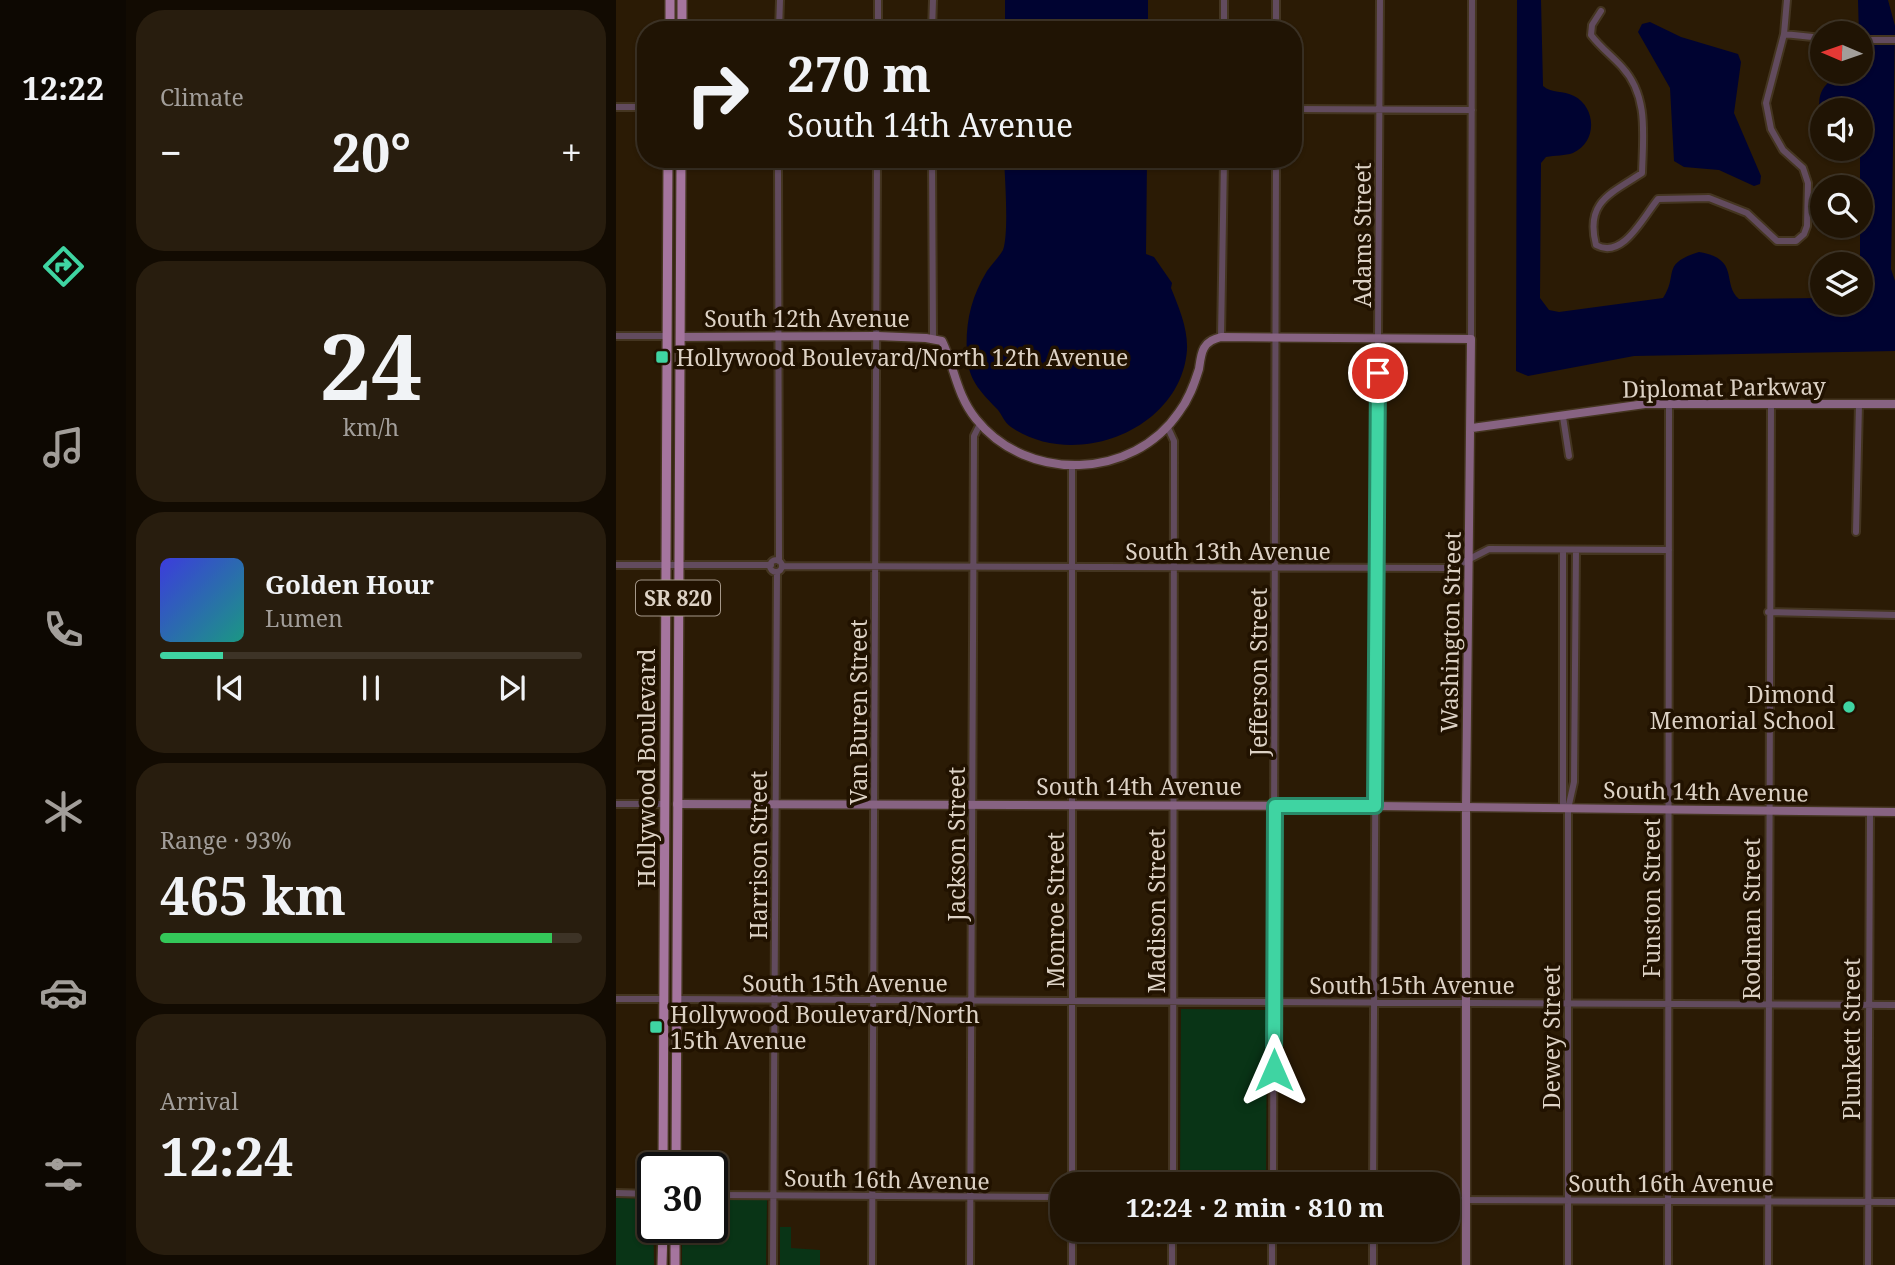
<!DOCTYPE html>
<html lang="en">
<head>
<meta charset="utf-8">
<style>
  body { margin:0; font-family:"Noto Serif",serif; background:#281d0e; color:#f1f3f6; height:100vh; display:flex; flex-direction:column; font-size:26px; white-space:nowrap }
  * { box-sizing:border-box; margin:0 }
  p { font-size:23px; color:#a29e9a }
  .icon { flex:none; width:38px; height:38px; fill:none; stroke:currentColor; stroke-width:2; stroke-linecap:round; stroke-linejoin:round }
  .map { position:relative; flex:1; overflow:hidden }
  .panel { display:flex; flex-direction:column; gap:10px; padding:10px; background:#120b02; width:490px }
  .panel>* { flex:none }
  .hud { position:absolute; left:21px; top:21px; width:665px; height:147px; border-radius:28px; box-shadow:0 2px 5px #0004,0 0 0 2px #3d3326; background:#201404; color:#f1f3f6; overflow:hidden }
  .needle { width:46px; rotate:272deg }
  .tools { position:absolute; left:1194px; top:21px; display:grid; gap:14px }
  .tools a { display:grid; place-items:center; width:63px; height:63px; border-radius:50%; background:#201404; box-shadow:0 2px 5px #0004,0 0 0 2px #3d3326; font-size:35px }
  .speed { position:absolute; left:21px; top:1152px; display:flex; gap:14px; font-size:35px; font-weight:700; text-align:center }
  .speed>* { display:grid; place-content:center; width:91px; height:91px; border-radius:50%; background:#201404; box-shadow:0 2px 5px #0004,0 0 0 2px #3d3326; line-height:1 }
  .speed .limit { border:4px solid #111; border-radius:10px; background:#fff; color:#111 }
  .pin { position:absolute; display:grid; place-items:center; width:60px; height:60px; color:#fff; margin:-30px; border:4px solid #fff; border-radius:50%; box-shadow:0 2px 7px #0007 }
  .me { position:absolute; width:77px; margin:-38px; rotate:0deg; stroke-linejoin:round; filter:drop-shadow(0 0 5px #0008) }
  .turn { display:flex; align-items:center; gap:24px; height:147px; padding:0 35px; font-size:32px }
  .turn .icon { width:91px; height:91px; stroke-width:2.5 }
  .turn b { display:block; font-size:49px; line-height:60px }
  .big { font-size:52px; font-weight:700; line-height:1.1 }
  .panel .tile { flex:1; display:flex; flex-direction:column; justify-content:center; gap:10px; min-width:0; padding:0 24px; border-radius:28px; background:#281d0e }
  .panel .dial { align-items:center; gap:0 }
  .dial b { font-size:91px; line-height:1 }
  .song { display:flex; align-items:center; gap:21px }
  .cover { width:84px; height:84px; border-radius:10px; background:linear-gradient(135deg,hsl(240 70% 55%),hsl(170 70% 35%)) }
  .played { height:7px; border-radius:4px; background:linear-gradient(90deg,#3fd4a2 15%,#3d3326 15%) }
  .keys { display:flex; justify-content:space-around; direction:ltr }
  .heat { display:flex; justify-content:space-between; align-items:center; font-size:38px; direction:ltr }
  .charge { height:10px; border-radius:5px; background:linear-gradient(90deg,#34c759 93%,#3d3326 0) }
  .trip { position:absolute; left:434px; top:1172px; width:410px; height:70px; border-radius:28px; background:#201404; box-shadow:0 2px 5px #0004,0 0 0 2px #3d3326; font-weight:700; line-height:70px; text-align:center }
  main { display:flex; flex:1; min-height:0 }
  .tab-bar { display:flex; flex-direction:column; width:126px; justify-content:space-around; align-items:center; background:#0d0802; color:#a29e9a }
  .tab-bar .icon { width:49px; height:49px }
  .tab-bar .active { color:#3fd4a2 }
  .tab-bar b { font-size:32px; color:#f1f3f6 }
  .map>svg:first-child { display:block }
  .green { fill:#093416 }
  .water { fill:#000331 }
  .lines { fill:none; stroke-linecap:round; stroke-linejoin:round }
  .street-casing { stroke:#443520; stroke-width:10 }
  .secondary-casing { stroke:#443520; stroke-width:11 }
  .primary-casing { stroke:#443520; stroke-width:12 }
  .street { stroke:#624b5e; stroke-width:6 }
  .secondary { stroke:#876382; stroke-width:8 }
  .primary { stroke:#a5759e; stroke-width:9 }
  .route-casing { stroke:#298a69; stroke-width:18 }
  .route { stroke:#3fd4a2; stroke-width:12 }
  .poi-dot { fill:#3fd4a2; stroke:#211200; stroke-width:2.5 }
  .labels { text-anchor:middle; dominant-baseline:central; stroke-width:7; stroke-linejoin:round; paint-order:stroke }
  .shield { fill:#211200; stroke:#a5988a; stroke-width:2 }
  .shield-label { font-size:21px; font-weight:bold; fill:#ddd2c5 }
  .street-label { font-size:23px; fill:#ddd2c5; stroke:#211200 }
  .poi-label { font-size:23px; fill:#ddd2c5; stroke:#211200; text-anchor:start }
</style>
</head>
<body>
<main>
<nav class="tab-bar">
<b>12:22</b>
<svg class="icon active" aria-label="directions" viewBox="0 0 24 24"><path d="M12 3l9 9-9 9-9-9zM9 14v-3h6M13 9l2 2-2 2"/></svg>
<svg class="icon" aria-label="music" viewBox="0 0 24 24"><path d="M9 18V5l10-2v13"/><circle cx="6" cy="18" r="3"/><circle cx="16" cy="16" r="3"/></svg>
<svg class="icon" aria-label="phone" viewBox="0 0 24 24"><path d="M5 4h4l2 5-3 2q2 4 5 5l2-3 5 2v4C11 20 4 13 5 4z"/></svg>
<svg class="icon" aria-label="climate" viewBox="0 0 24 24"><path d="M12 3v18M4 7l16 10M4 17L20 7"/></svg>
<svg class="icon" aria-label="car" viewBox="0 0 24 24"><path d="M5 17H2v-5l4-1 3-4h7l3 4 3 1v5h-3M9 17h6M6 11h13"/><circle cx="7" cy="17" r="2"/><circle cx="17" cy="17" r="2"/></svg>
<svg class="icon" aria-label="filters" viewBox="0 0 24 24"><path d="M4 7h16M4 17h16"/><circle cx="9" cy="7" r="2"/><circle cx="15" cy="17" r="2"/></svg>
</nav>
<section class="panel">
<div class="tile"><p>Climate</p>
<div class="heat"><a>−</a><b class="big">20°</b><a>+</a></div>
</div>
<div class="tile dial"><b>24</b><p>km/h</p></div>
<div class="tile">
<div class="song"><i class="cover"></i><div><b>Golden Hour</b><p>Lumen</p></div></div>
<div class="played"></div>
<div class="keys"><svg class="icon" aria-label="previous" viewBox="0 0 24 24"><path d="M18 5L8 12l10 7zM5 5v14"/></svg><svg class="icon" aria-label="pause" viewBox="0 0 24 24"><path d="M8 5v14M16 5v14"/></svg><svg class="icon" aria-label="next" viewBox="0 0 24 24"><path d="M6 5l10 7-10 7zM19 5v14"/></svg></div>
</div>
<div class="tile"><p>Range · 93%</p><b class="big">465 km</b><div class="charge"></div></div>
<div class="tile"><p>Arrival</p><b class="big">12:24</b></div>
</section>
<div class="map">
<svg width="1279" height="1265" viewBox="0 0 1279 1265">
  <rect width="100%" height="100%" fill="#2b1b05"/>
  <path class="green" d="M565 1009 651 1010 650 1185H564Z
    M0 1198 37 1199 38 1265H0Z
    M96 1198 151 1200 150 1265H66V1227H96Z
    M164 1227H175V1248L204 1250V1265H164Z"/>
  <path class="water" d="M389 0H532V30H389Z
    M901 0H925L927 86C936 94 947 90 958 96 980 107 982 142 957 153 949 156 939 155 930 157L925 163 924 298 933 310 943 312 1047 298C1063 274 1044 264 1083 252 1125 259 1105 283 1123 299L1206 298V303H1244V110H1206V116C1195 88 1219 72 1244 72L1242 0H1272L1279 26 1275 269 1279 281V351L1018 356 912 376 900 371Z
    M1034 22 1065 37 1122 54 1125 62 1118 113 1145 176 1144 184 1138 186 1103 170 1068 167 1058 161 1054 88 1022 32 1026 24Z
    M388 159H531L530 254 538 257 556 283 555 288C563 308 572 328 571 350 565 430 459 471 395 427 388 422 386 415 382 410 367 394 353 382 351 357 349 325 354 299 371 271 376 264 383 257 387 250 393 233 389 179 388 159Z"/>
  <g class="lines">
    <defs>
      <path id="street" d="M608 0V30
        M985 11 976 25 975 35C984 47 996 56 1006 67 1033 96 1027 136 1026 173 994 194 969 202 980 245 1007 260 1027 217 1042 199L1093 198 1131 213 1161 241H1180L1188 234 1191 226 1192 183 1187 168 1167 150 1155 129 1150 103 1168 34 1171 0
        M163 30 164 0
        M262 30V0
        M316 30 317 0
        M660 30V0
        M1168 34 1206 38
        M1244 40H1279
        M0 107H30
        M677 109 856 110
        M162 159 163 561
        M316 159 317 339
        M0 336H52
        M605 337 608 159
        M855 339 856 0
        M947 417 953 456
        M552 428 558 441 557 1185
        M1240 532 1243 404
        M947 550V804L952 809
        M154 566a6 6 0 1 1 12 0a6 6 0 1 1-12 0Z
        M0 565H155
        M166 566 836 568 873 549 1053 550
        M1152 612 1279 615
        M0 804H49
        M0 999H48
        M60 999 1279 1005
        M456 1185V467
        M657 1185 660 159
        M757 1185 764 0
        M0 1193 37 1194
        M96 1195 446 1197
        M831 1200 1279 1202
        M157 1265 161 572
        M256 1265 261 159
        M354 1265 358 436 364 424
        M456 1265V1230
        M556 1265V1230
        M656 1265V1230
        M757 1265V1230
        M952 1265V809L958 782 960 550
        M1052 1265 1053 404
        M1152 1265 1155 404
        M1252 1265 1254 812"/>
      <path id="secondary" d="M64 337 261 336 310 338 326 341C339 368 340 394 360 419 411 483 517 480 563 412 573 399 578 385 583 369 584 362 585 353 588 348 592 341 598 339 605 337L855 339 850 807V1265
        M856 428 1029 404H1279
        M61 804 759 806 1279 812"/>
      <path id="primary" d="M54 30V0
        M66 30V0
        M47 1167 52 159
        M60 1167 65 159
        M46 1265 47 1227
        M59 1265V1227"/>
    </defs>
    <use href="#street" class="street-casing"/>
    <use href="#secondary" class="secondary-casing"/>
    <use href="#primary" class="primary-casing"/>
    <use href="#street" class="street"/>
    <use href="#secondary" class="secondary"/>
    <use href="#primary" class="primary"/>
  </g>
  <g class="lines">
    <defs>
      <path id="route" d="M658 1070 659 806H759L762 373"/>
    </defs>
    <use href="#route" class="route-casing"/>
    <use href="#route" class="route"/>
  </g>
  <g class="poi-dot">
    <rect x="39" y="350" width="14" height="14" rx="3.5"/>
    <circle cx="1233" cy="707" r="7"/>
    <rect x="33" y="1020" width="14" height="14" rx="3.5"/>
  </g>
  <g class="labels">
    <rect class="shield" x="20" y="580.5" width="84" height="35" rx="5"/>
    <g class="shield-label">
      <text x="62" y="598">SR 820</text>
    </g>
    <g class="street-label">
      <text transform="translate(746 235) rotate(-90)">Adams Street</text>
      <text x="191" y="318">South 12th Avenue</text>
      <text transform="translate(1108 387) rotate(-1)">Diplomat Parkway</text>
      <text x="612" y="551">South 13th Avenue</text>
      <text transform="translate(834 632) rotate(-89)">Washington Street</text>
      <text transform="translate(642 672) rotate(-90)">Jefferson Street</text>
      <text transform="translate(242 712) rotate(-90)">Van Buren Street</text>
      <text transform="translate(30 768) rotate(-90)">Hollywood Boulevard</text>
      <text x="523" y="786">South 14th Avenue</text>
      <text transform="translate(1090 791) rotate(1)">South 14th Avenue</text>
      <text transform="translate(340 844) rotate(-90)">Jackson Street</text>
      <text transform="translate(142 855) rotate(-90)">Harrison Street</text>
      <text transform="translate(1035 898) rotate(-90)">Funston Street</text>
      <text transform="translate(439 910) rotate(-90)">Monroe Street</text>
      <text transform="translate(540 911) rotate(-90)">Madison Street</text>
      <text transform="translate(1135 919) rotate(-90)">Rodman Street</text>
      <text x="229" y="983">South 15th Avenue</text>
      <text x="796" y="985">South 15th Avenue</text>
      <text transform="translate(935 1037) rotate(-90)">Dewey Street</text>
      <text transform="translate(1235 1039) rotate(-90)">Plunkett Street</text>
      <text transform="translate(271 1179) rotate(1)">South 16th Avenue</text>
      <text x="1055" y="1183">South 16th Avenue</text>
    </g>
    <g class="poi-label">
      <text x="60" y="357">Hollywood Boulevard/North 12th Avenue</text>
      <text x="1219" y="694" text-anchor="end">Dimond<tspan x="1219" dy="26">Memorial School</tspan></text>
      <text x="54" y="1014">Hollywood Boulevard/North<tspan x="54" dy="26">15th Avenue</tspan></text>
    </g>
  </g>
</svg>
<div class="tools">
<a><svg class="needle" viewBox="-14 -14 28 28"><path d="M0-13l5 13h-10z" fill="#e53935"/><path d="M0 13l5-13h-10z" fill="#a29e9a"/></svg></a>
<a><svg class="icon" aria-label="sound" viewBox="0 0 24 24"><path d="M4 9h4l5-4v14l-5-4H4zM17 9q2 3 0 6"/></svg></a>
<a><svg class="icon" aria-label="search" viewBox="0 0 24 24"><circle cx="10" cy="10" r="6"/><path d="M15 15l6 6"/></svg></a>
<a><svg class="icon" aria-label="layers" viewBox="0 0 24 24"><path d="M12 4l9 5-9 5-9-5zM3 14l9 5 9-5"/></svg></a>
</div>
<div class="speed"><div class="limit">30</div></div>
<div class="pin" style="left:762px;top:373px;background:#d93025"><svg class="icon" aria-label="arrive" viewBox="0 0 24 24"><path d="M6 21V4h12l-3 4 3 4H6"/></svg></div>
<svg class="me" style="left:658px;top:1070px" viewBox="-20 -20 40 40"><path d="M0-17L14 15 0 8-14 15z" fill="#3fd4a2" stroke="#fff" stroke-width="4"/></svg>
<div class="trip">12:24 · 2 min · 810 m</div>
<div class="hud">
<div class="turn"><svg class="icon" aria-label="right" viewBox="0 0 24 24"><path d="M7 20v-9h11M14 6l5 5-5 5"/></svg><div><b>270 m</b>South 14th Avenue</div></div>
</div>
</div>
</main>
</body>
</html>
